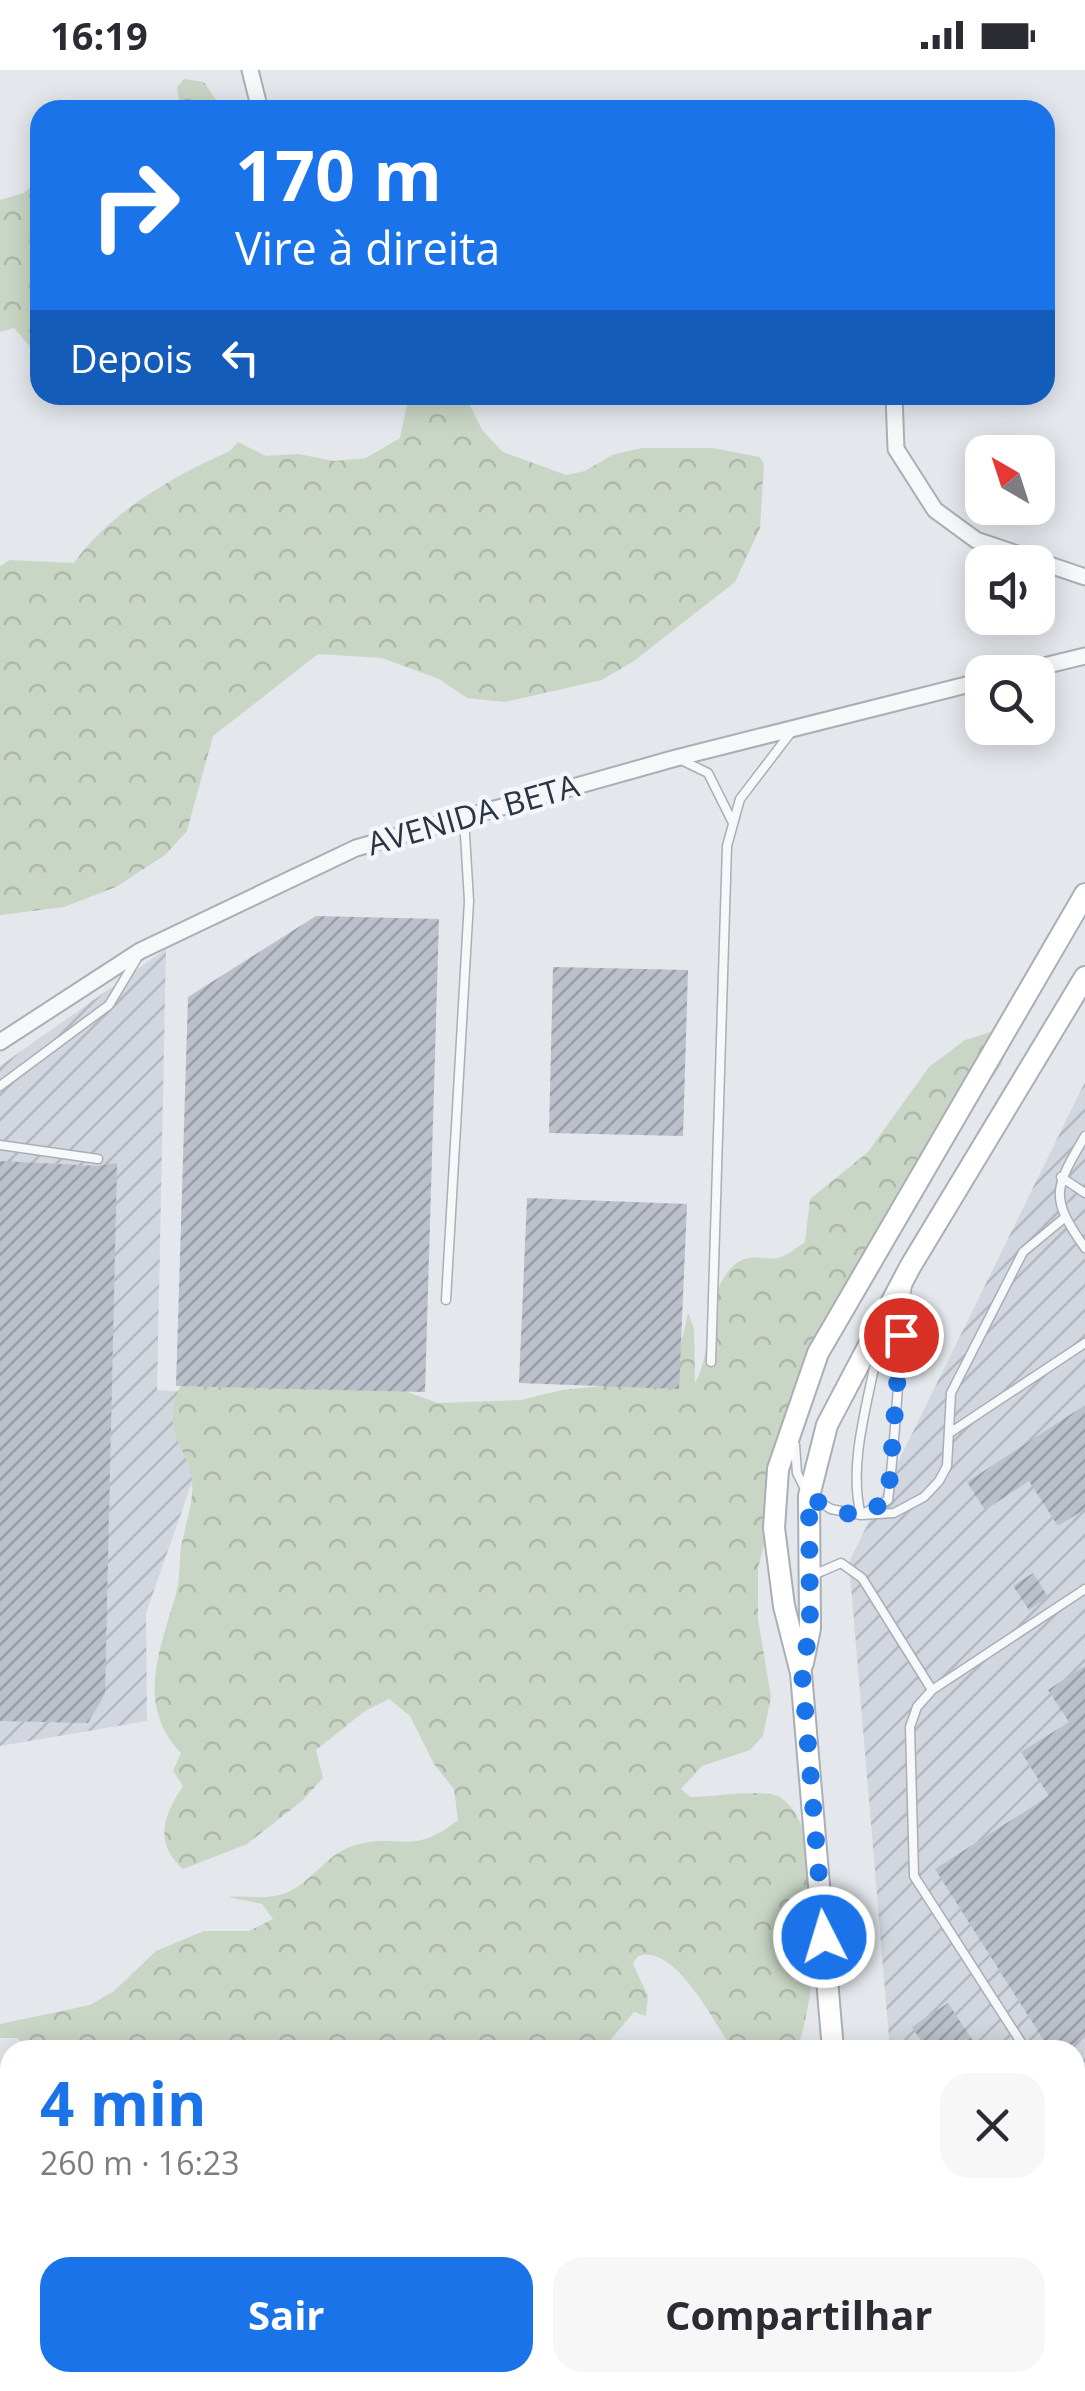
<!DOCTYPE html>
<html lang="pt">
<head>
<meta charset="utf-8">
<style>
	:root { --surface:#fff; --page:#f7f7f7; --text:#2b2b33; --muted:#7c7c81; --accent:#1a73e8 }
	body { margin:0; font-family:"Open Sans",sans-serif; background:var(--page); color:var(--text); height:100vh; display:flex; flex-direction:column; font-size:38px; white-space:nowrap }
	* { box-sizing:border-box; margin:0 }
	p { font-size:32px; color:var(--muted) }
	.icon { flex:none; width:55px; height:55px; fill:none; stroke:currentColor; stroke-width:2; stroke-linecap:round; stroke-linejoin:round }
	.map { position:relative; flex:1; overflow:hidden }
	.sheet { position:absolute; left:0px; top:1970px; width:1085px; height:352px; display:flex; flex-direction:column; background:var(--surface); border-radius:30px 30px 0 0; box-shadow:0 5px 25px #0003 }
	.sheet>* { flex:none }
	.top-card { position:absolute; left:30px; top:30px; width:1025px; height:305px; border-radius:30px; box-shadow:0 5px 25px #0003; background:#1a73e8; color:#fff; overflow:hidden }
	.needle { width:65px; rotate:321deg }
	.buttons { position:absolute; left:965px; top:365px; display:grid; gap:20px }
	.buttons a { display:grid; place-items:center; width:90px; height:90px; border-radius:20px; background:var(--surface); box-shadow:0 5px 25px #0003; font-size:50px }
	.pin { position:absolute; display:grid; place-items:center; width:85px; height:85px; color:#fff; margin:-42px; border:5px solid #fff; border-radius:50%; box-shadow:0 2px 10px #0007 }
	.me { position:absolute; width:110px; margin:-55px; rotate:355deg; stroke-linejoin:round; filter:drop-shadow(0 0 8px #0008) }
	.turn { display:flex; align-items:center; gap:35px; height:210px; padding:0 40px; font-size:45px }
	.turn .icon { width:130px; height:130px; stroke-width:2.5 }
	.turn b { display:block; font-size:70px; line-height:85px }
	.then { display:flex; align-items:center; height:95px; padding:0 40px; background:#0003; gap:20px; font-size:38px }
	.round { display:grid; place-items:center; flex:none; width:105px; height:105px; border-radius:30px; background:var(--page) }
	.overview { display:flex; align-items:center; justify-content:space-between; height:170px; padding:0 40px }
	h1 { font-size:60px; font-weight:700; line-height:75px; color:var(--accent) }
	.button { display:flex; gap:20px; margin-top:auto; padding:20px 40px }
	.button a { flex:1; height:115px; border-radius:30px; background:var(--accent); color:#fff; font-size:40px; font-weight:700; line-height:115px; text-align:center }
	.button a+a { background:var(--page); color:var(--text) }
	.status { display:flex; justify-content:space-between; align-items:center; height:70px; padding:0 50px; background:var(--surface); direction:ltr }
	.status svg { height:28px; fill:currentColor }
	.map>svg:first-child { display:block }
	.industrial { fill:url(#industrial-furrows) }
	.forest { fill:url(#forest-crowns) }
	.building { fill:url(#building-hatch) }
	.lines { fill:none; stroke-linecap:round; stroke-linejoin:round }
	.service-casing { stroke:#a9aeb7; stroke-width:11 }
	.minor-casing { stroke:#a9aeb7; stroke-width:19 }
	.secondary-casing { stroke:#a9aeb7; stroke-width:24 }
	.service { stroke:#f7f8fa; stroke-width:8 }
	.minor { stroke:#f7f8fa; stroke-width:15 }
	.secondary { stroke:#fff; stroke-width:20 }
	.route { stroke:#1a73e8; stroke-width:18; stroke-dasharray:0 32.4 }
	.labels { text-anchor:middle; stroke-width:9; stroke-linejoin:round; paint-order:stroke }
	.street-label { font-size:32px; fill:#2b3445; stroke:#f4f6f9 }
</style>
</head>
<body>
<div class="status"><b>16:19</b><svg viewBox="0 0 49 12"><path d="M0 12V9h3v3zM5 12V6h3v6zM10 12V3h3v9zM15 12V0h3v12zM26 1h20v11H26zM47 4h2v5h-2z"/></svg></div>
<div class="map">
<svg width="1085" height="2321" viewBox="0 0 1085 2321">
	<defs>
		<pattern id="industrial-furrows" width="10" height="10" patternUnits="userSpaceOnUse" patternTransform="scale(2.5)"><rect width="10" height="10" fill="#d2d6de"/><path d="M-1 1l2-2M0 10L10 0M9 11l2-2" fill="none" stroke="#b4b8c0"/></pattern>
		<pattern id="forest-crowns" width="20" height="18" patternUnits="userSpaceOnUse" patternTransform="scale(2.5)"><rect width="20" height="18" fill="#c9d6c5"/><path d="M2 6a3 3 0 1 1 6 0M12 15a3 3 0 1 1 6 0" fill="none" stroke="#adb8ab"/></pattern>
		<pattern id="building-hatch" width="6" height="6" patternUnits="userSpaceOnUse" patternTransform="scale(2.5)"><rect width="6" height="6" fill="#bbc0ca"/><path d="M-1 1l2-2M0 6l6-6M5 7l2-2" fill="none" stroke="#989da6"/></pattern>
	</defs>
	<rect width="100%" height="100%" fill="#e4e7ec"/>
	<path class="industrial" d="M166,879l-9,441 66,4 -77,219 1,108 -147,25v-680z
		M1085,1012v1300l-10,-2v-330h-185l-41,-488z"/>
	<path class="forest" d="M184,9l20,3 19,28h-43l-3,-23z
		M40,108v180l-26,-30 -14,4v-132l24,-7z
		M409,325h56l17,35 21,22 63,23 19,-4 27,-16 30,-7h70l48,9 4,7 -4,64 -25,54 -101,79 -32,19 -97,22 -38,-4 -28,-19 -57,-21 -64,-4 -105,82 -26,95 -22,24 -49,32 -52,20 -64,8v-349l10,-6 64,3c36,-51 99,-87 156,-112l8,-9 28,14 32,-2 36,7 32,-3 34,-20z
		M1017,954l-16,41 -40,57 -151,247 -52,199v51l13,78 -8,39 -13,14 -48,16 -21,23 9,8c21,1 75,-10 91,1 51,34 36,200 16,251l-64,1c-18,-26 -58,-107 -95,-94l-5,8 15,32 -2,20 -12,-4 -32,38h-565l-21,-12h-16v-14l90,-19 24,-14 42,-40 48,-20h45l24,-12 -11,-15 -34,-7c21,-2 39,4 60,-5 23,-10 39,-37 62,-45 48,-17 59,12 108,-27l-4,-31 -20,-25 -24,-48 -21,-17 -24,12 -49,39 7,28 -21,23 -55,43 -64,25c-30,-27 -19,-54 0,-83l-10,-15 8,-18c-46,-48 -21,-103 -5,-159 4,-14 3,-31 5,-46 3,-17 9,-35 11,-53 5,-48 -44,-63 -3,-123l185,8 64,23 83,-3 41,-10 82,-8 32,-19 12,-49 6,14 1,55c20,-33 8,-100 45,-122 13,-7 24,-1 38,-3 9,-2 19,-11 27,-16l5,-43 58,-47 61,-85 36,-27z"/>
	<path class="building" d="M316,846l123,3 -14,473 -249,-6 12,-389z
		M553,897l135,3 -5,166 -134,-3z
		M0,1091l97,5 20,-3 -12,531 -17,29 -88,-2z
		M527,1128l160,6 -8,185 -160,-6z
		M1085,1335v104l-27,17 -29,-45 -44,29 -18,-28z
		M1033,1503l15,24 -19,13 -16,-24z
		M1085,1596v371l-21,13h-14l-115,-181 114,-73 -28,-44 48,-30 -21,-32z
		M948,1933l31,47h-52l-15,-23z"/>
	<g class="lines">
		<g class="service-casing">
			<path id="service" d="M681,690l27,13 25,50
				M0,1016l109,-81 27,-45
				M1085,1066c-31,53 -36,61 0,112
				M0,1075l98,14
				M1061,1107l24,16
				M446,1230l23,-399 -5,-83
				M879,1273c-9,53 -32,120 -18,172l33,-2 30,-16 15,-16 8,-15 4,-73 72,-141 40,-33
				M711,1292l16,-516 13,-47 52,-68
				M951,1362l134,-89
				M795,1375l2,28 8,16
				M814,1429l17,10 30,6 27,-15c9,-72 10,-142 19,-214
				M811,1506l30,-13 21,15 70,112
				M1026,1980l-112,-174 -4,-149 7,-20 15,-17 153,-101
				M1075,2011l10,-6
				M1075,2058l8,13 2,26
				M1075,2125l10,-23
				M1075,2292l10,-2"/>
		</g>
		<g class="minor-casing">
			<path id="minor" d="M250,0l10,40
				M894,325l2,54 39,61 41,30 109,37
				M1019,602l66,-16
				M0,972l140,-91 216,-103 320,-90 306,-77"/>
		</g>
		<g class="secondary-casing">
			<path id="secondary" d="M803,1593l7,-35 -1,-132 18,-71 83,-158 175,-290
				M833,1980l-32,-377 -17,-67 -10,-78 4,-59 40,-116 267,-459
				M865,2312l11,9"/>
		</g>
		<use href="#service" class="service"/>
		<use href="#minor" class="minor"/>
		<use href="#secondary" class="secondary"/>
	</g>
	<g class="lines">
		<path class="route" d="M824,1867l-22,-264 8,-45 -1,-132 22,14 30,6 27,-16 13,-165"/>
	</g>
	<g class="labels">
		<g class="street-label">
			<text transform="translate(473 745) rotate(-16)" y="11">AVENIDA BETA</text>
		</g>
	</g>
</svg>
<div class="buttons">
<a><svg class="needle" viewBox="-14 -14 28 28"><path d="M0-13l5 13h-10z" fill="#e53935"/><path d="M0 13l5-13h-10z" fill="#7c7c81"/></svg></a>
<a><svg class="icon" aria-label="sound" viewBox="0 0 24 24"><path d="M4 9h4l5-4v14l-5-4H4zM17 9q2 3 0 6"/></svg></a>
<a><svg class="icon" aria-label="search" viewBox="0 0 24 24"><circle cx="10" cy="10" r="6"/><path d="M15 15l6 6"/></svg></a>
</div>
<div class="pin" style="left:901px;top:1265px;background:#d93025"><svg class="icon" aria-label="arrive" viewBox="0 0 24 24"><path d="M6 21V4h12l-3 4 3 4H6"/></svg></div>
<svg class="me" style="left:824px;top:1867px" viewBox="-20 -20 40 40"><circle r="17" fill="#1a73e8" stroke="#fff" stroke-width="3"/><path d="M0-11L8 9 0 5-8 9z" fill="#fff"/></svg>
<div class="top-card">
<div class="turn"><svg class="icon" aria-label="right" viewBox="0 0 24 24"><path d="M7 20v-9h11M14 6l5 5-5 5"/></svg><div><b>170 m</b>Vire à direita</div></div>
<div class="then">Depois<svg class="icon" aria-label="left" viewBox="0 0 24 24"><path d="M17 20v-9H6M10 6l-5 5 5 5"/></svg></div>
</div>
<section class="sheet">
<div class="overview"><div><h1>4 min</h1><p>260 m · 16:23</p></div><a class="round"><svg class="icon" aria-label="close" viewBox="0 0 24 24"><path d="M6 6l12 12M18 6L6 18"/></svg></a></div>
<div class="button"><a>Sair</a><a>Compartilhar</a></div>
</section>
</div>
</body>
</html>
